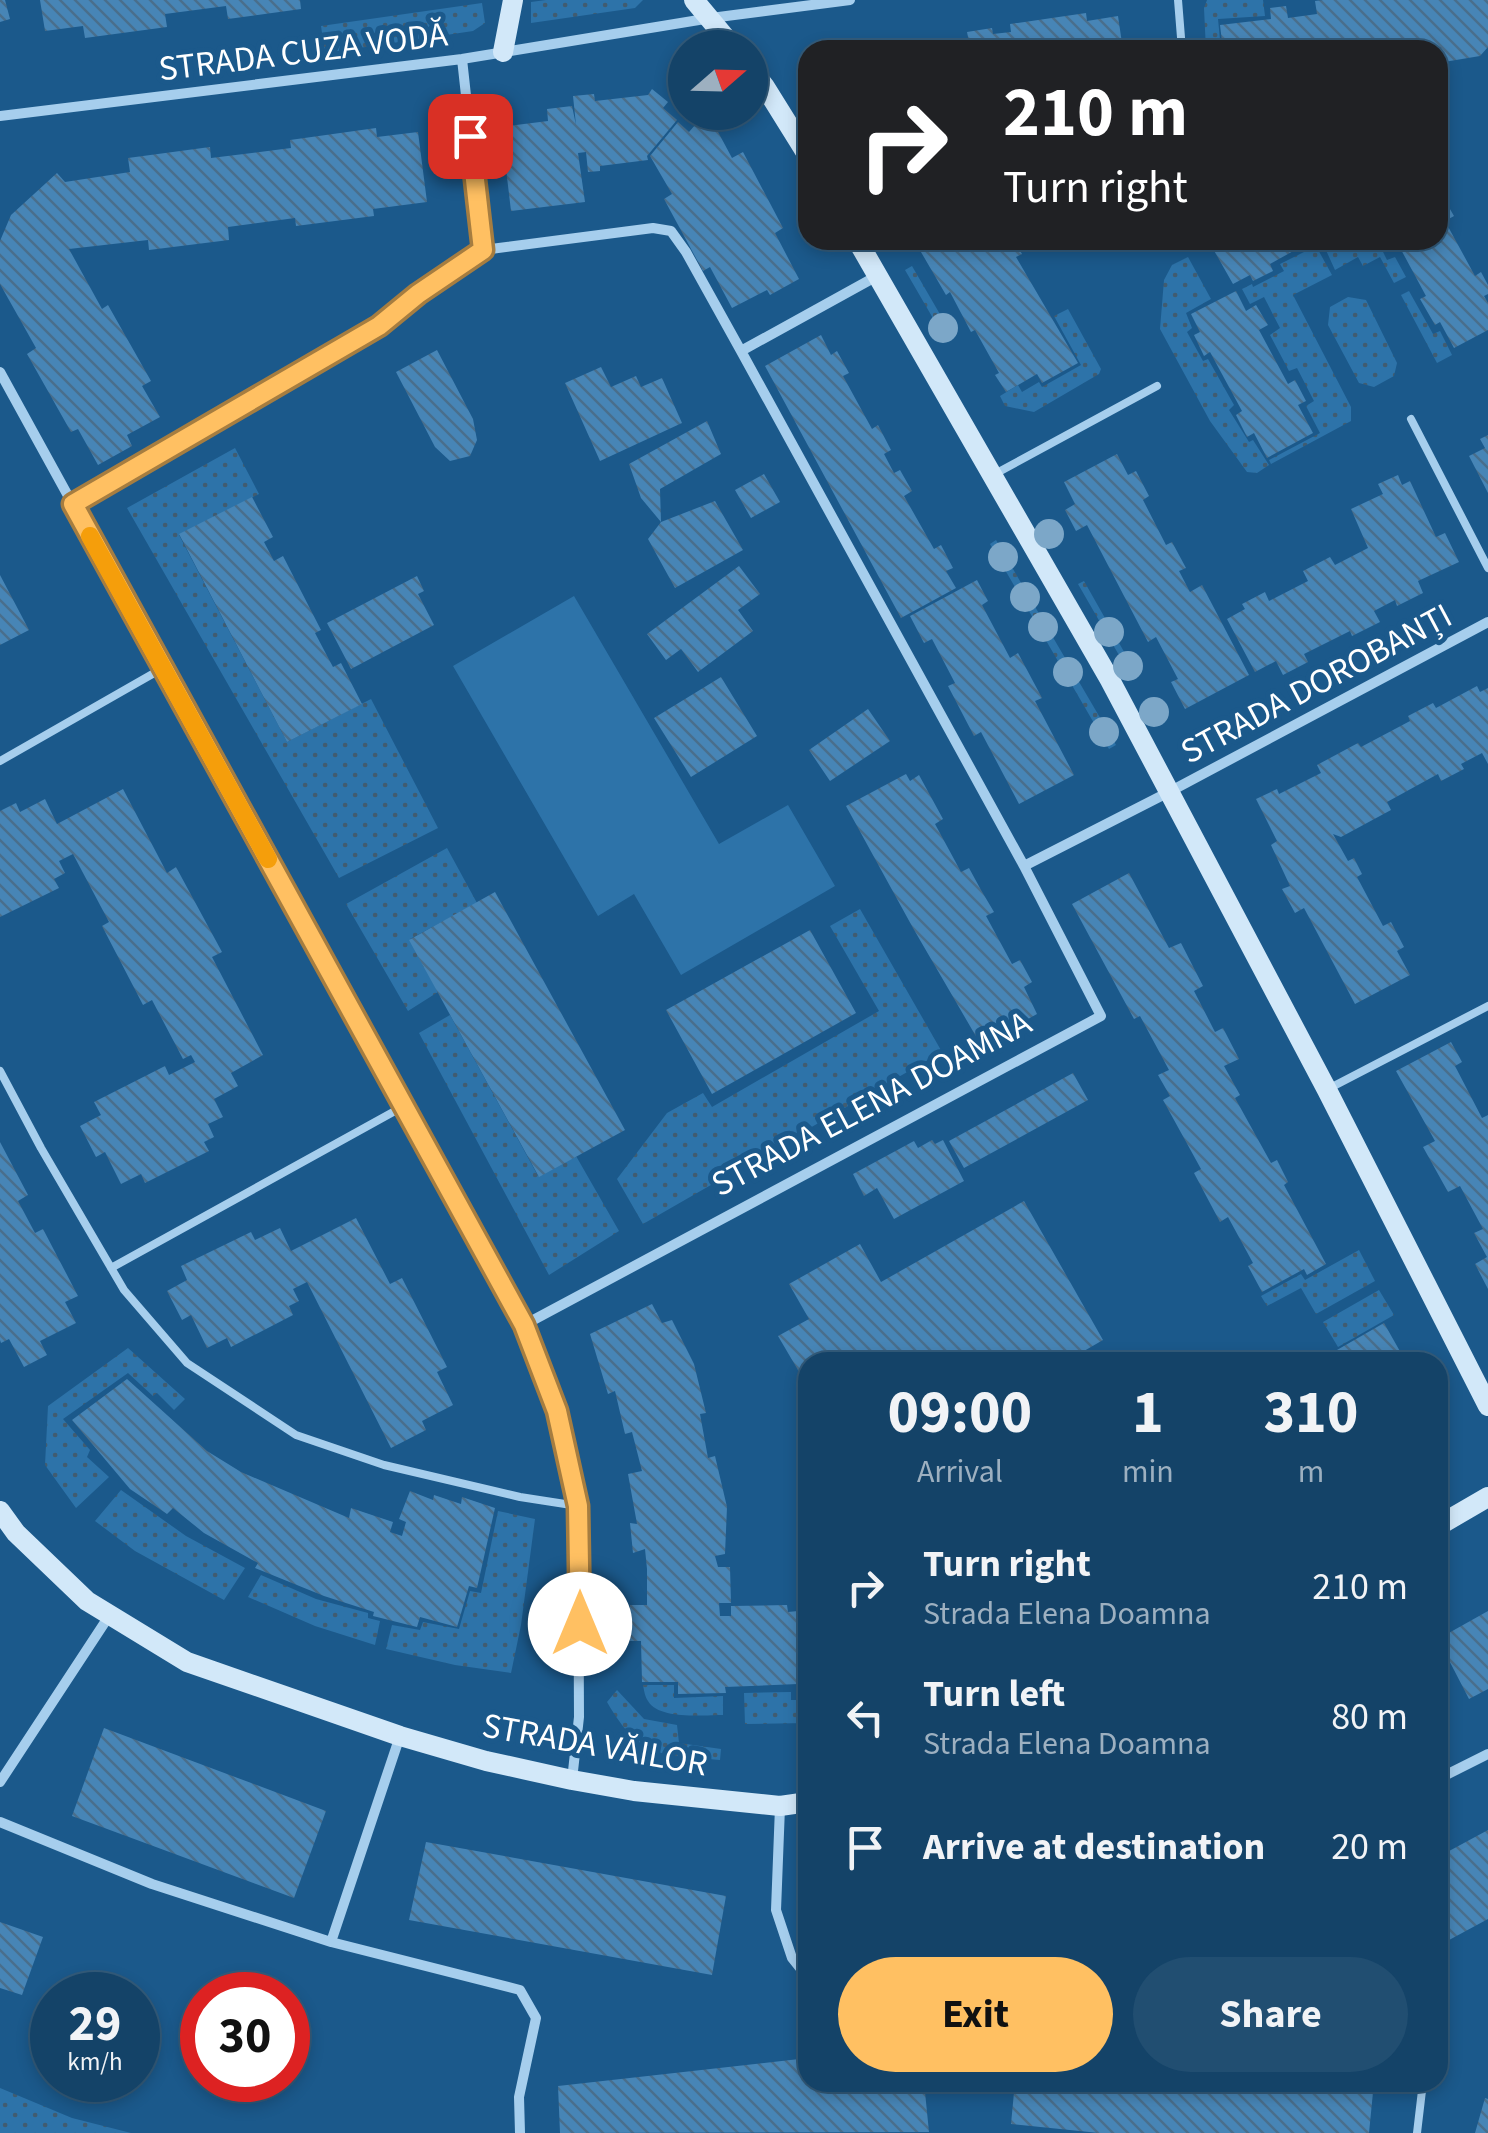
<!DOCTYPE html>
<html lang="en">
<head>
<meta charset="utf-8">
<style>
	:root { --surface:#144368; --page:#214e71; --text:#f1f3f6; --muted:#9db0c0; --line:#335c7c; --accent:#ffc062 }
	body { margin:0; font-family:"Source Sans 3",sans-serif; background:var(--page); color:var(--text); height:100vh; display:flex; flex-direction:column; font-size:38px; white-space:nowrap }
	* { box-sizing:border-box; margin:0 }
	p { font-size:32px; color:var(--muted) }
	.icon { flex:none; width:55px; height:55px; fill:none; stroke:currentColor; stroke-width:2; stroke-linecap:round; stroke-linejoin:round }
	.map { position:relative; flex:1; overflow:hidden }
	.details { position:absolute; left:798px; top:1352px; width:650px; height:740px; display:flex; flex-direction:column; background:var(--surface); border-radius:30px; box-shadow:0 5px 15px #0003,0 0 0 2px var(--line) }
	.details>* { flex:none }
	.guide { position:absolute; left:798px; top:40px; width:650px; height:210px; border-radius:30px; box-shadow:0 5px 15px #0003,0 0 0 2px var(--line); background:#202124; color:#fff; overflow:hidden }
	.needle { width:65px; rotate:70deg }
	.buttons { position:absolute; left:668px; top:30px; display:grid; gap:20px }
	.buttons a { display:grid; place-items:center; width:100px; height:100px; border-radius:50%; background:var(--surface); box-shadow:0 5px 15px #0003,0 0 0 2px var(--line); font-size:50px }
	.speed { position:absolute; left:30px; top:1972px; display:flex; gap:20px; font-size:50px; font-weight:700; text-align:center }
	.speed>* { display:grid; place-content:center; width:130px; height:130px; border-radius:50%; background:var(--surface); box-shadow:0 5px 15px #0003,0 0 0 2px var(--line); line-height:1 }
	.speed small { font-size:25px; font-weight:400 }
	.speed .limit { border:15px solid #d22; background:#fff; color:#111 }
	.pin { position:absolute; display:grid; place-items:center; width:85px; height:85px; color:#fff; margin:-42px; border-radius:20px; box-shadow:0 5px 15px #0006 }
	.me { position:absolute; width:110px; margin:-55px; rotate:0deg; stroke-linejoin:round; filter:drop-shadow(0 0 8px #0008) }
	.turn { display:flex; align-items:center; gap:35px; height:210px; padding:0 40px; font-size:45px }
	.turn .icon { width:130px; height:130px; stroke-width:2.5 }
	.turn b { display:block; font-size:70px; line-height:85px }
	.eta { display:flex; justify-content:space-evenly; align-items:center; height:170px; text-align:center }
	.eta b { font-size:60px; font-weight:700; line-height:70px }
	.action { display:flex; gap:20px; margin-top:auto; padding:20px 40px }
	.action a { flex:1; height:115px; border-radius:60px; background:var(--accent); color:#111; font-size:40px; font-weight:700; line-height:115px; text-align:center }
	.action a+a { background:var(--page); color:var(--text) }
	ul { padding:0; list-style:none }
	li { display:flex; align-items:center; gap:30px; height:130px; padding:0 40px }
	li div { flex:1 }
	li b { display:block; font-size:38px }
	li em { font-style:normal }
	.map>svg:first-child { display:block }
	.grass { fill:url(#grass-dots) }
	.pitch { fill:#2d73a9 }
	.building { fill:url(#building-back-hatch) }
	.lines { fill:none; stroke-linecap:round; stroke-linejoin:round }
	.lane { stroke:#a6ceed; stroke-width:8 }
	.street { stroke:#a6ceed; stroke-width:10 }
	.secondary { stroke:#d2e8f9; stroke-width:20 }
	.tree { fill:#7ca7c8 }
	.route-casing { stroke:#a67d40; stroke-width:25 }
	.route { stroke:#ffc062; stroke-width:18 }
	.slow { stroke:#f59e0b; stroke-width:18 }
	.labels { text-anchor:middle; stroke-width:10; stroke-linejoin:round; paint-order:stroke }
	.street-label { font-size:35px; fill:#fff; stroke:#1b598b }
</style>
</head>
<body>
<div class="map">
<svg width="1488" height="2133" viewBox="0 0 1488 2133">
	<defs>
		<pattern id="grass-dots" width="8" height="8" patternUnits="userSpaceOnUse" patternTransform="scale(2.5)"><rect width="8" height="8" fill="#2d73a9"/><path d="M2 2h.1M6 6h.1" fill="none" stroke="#405c71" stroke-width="1.8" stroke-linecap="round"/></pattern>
		<pattern id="building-back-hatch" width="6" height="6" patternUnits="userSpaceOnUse" patternTransform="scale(2.5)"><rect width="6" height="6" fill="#4785b6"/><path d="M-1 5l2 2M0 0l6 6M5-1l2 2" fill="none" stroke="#496e8c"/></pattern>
	</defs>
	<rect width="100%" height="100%" fill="#1b598b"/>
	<path class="grass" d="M546,0h97l-8,8 -104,15v-21z
		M1207,0h56l2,16 -47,3 3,31h-15l-2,-42z
		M482,3l3,20 -12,8 -148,22 -4,-27z
		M1341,240h36l10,20 8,-3 11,20 -12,6 -14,-26 -17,9 -5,-9 -23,13 -10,-22z
		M1316,246l16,29 -39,20 58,112v14l-80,43 -2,-4 51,-27 -14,-27 8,-5 -17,-33 -8,3 -19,-36 10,-7 -16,-31 -14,7 -8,-15 10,-5 1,3 31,-16 -4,-7z
		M1188,257l23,42 -25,14 6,15 -5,4 16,29 5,-2 26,46 -5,5 20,32 4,-2 16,25 -12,8 -10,-1 -37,-51 -50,-92 4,-49 8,-15z
		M912,266l40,69 -7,4 -40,-69z
		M1409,291l24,43 7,-3 12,24 -15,8 -36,-68z
		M1348,297l18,3 31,63 -3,13 -20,11 -15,-4 -31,-58 2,-18z
		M1068,309l33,60 -2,5 -65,38 -29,-6 -5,-10 18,-11 4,7 17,-10 3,5 39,-22 -27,-49z
		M235,448l24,46 -80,41 108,207 84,-43 67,129 -99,50 -212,-370z
		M996,540l120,205 -7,4 -119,-205z
		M1084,581l52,92 -5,3 -53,-92z
		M447,848l30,55 -67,36 28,53 -30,19 -62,-107z
		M860,909l82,143 -299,172 -26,-45 50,-66 36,-20 9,14 167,-96 -49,-85z
		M450,1015l88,161 38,-20 43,75 -70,44 -130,-242z
		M1359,1250l16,31 -59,33 -15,-26 -34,18 -6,-10 40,-22 4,6z
		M1379,1290l15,25 -56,32 -15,-25z
		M128,1348l57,51 -11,11 -17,-17 -4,3 -25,-23 -65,46 27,31 -3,7 22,20 -33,31 -31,-43 3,-59z
		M121,1490l65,46 59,32 -21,32 -89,-49 -40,-30z
		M498,1511l37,8 -14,106 -10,48 -56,-8 -69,-16 6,-24 28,5 3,-8 36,7 11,-38 11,2z
		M261,1575l55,24 52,14v5l12,3 -5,24 -60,-19 -67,-29z
		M643,1685h31v13l49,-2v19c-19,0 -64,5 -75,-14 -3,-4 -4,-11 -5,-16z
		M617,1690l27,29 33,6 2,18 42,6 -1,11c-61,-6 -80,-1 -113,-58z
		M791,1692v8h16v23l-62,1 -1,-31z
		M0,2088l72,30 59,15h-131z"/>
	<path class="pitch" d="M574,596l145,248 69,-39 47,81 -154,89 -47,-81 -36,22 -145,-250z"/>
	<path class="building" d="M0,0h5l5,19 -10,3z
		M40,0h260l1,9 -73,10 -2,-13 -61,8 2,13 -82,11 -2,-12 -38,5z
		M1323,0h165v47l-8,9 -42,7v-13h-215l-3,-25 51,-6 -1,-11 16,-2 2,12 29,-4 -2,-13z
		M1086,13l1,8 31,-5 5,34h-190l6,-4 30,-4 -2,-10 25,-4 1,6 18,-2 -1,-8z
		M652,89l16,13 -5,6 14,12 -30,36 1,4 -48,6v5l-12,1 -2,-20 -8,1 7,49 -74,9 -10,-84 47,-6 -1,-12 25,-3 4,19 -3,-29 21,-2 1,7 53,-6z
		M702,117l15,13 15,28 11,-6 40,76 -8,5 24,46 -29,16 -3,-5 -35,18 -22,-41 -7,4 -39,-72 8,-5 -22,-38 28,-34 11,10z
		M376,128l1,9 41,-5 9,70 -54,7 1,7 -78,10 -1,-8 -67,9 1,13 -80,10 -1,-10 -79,9 33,60 6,-4 43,76 -9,5 18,31 -33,18 5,11 -34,19 -20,-36 -7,3 -44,-78 9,-6 -36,-64v-43l11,-26 46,-42 8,9 65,-10 -2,-14 82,-11 1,11 80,-10 -1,-8z
		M1443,197l11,19 -9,5 30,55 6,-4 7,13v9l-4,2 4,7v27l-34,18 -14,-26 -5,3 -15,-26 6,-3 -28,-52 -4,3 -4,-7h48v-40z
		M914,240h100l8,14 -6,3 62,106 -36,20 -5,-9 -31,18 -11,-17 4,-2 -24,-43 -4,2 -21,-40 -4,3z
		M1208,240h105l-43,24 3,7 -20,10 -3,-6 -17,9z
		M1236,291l10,20 10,-6 12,20 -9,5 29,54 7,-4 11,21 -8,4 15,28 -46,25 -13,-25 -7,4 -11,-22 6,-4 -32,-59 -6,4 -10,-21 6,-3 -9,-18z
		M821,335l10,20 6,-4 12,22 -6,3 29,53 6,-4 13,25 -7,4 10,19 6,-3 12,21 -8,5 30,53 7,-4 12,23 -7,3 10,17 -55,30 -136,-252z
		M437,350l36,69 4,21 -7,16 -20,5 -15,-14 -39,-75z
		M601,367l10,20 25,-11 5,11 21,-9 20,45 -82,38 -35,-78z
		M707,421l14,33 -61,35 1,33 -20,-24 -12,-34z
		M1488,435v58l-19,-37 16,-8 -5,-9z
		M1117,454l11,21 8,-4 13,25 -6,4 23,45 6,-3 14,26 -7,3 11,21 12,-7 47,90 -64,34 -14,-27 7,-3 -22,-42 -8,5 -61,-117 -11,6 -11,-21 10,-6 -11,-22z
		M764,474l16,28 -29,16 -16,-28z
		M1398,475l4,10 8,-4 26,56 9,-4 14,29 -41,19 5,12 -26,13 -2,-6 -21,11 6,11 -28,14 -2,-5 -46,23 4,8 -25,13 -7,-14 -21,11 -28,-53 18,-10 -3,-5 23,-12 4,9 39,-20 -5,-10 27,-14 5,8 33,-17 -17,-39 32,-15 -5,-10z
		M252,497l21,40 -9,5 10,19 9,-5 38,74 -6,3 18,34 8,-4 21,41 -75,38 -108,-208z
		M715,501l28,49 -68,38 -27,-49 13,-17z
		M739,566l21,28 -22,16 15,21 -55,41 -17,-23 -15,11 -19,-26z
		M0,575l29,55 -29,15z
		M417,576l7,15 -6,3 16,31 -83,44 -24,-46z
		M977,580l11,21 -6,4 28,53 8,-5 24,45 -7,3 39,74 -55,29 -38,-72 -7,4 -26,-50 7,-3 -23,-44 -8,4 -14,-27z
		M721,677l36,59 -66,41 -37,-59z
		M1477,686l3,6 8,-4v76l-6,-11 -21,11 3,5 -23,12 -3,-7 -51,28 4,8 -50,27 -8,-3 15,27 6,-3 8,16 -5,3 26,49 8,-4 13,25 -7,4 13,24 -55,29 -51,-96 -9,5 -13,-24 8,-3 -19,-41 6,-4 -21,-42 21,-10 2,5 42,-21 -4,-8 41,-22 3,4 49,-26 -2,-5 25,-13 3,5z
		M868,709l22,32 -60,40 -21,-31z
		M906,774l4,7 9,-6 24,44 -8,5 26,48 8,-4 12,22 13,22 -8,4 26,48 8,-4 12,22 -8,5 13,27 -56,31 -68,-117 -67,-122z
		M123,789l44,84 9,-6 46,85 -10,5 51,98 -32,18 7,13 -24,13 9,18 -15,7 6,13 -10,5 5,9 -64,32 -4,-9 -20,10 -16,-32 -9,5 -16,-31 21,-11 -7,-13 71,-36 4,9 26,-13 -4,-7 -8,4 -31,-59 -9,5 -41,-79 7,-4 -36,-68 -14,7 6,12 -11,6 5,9 -59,29v-106l16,-8 4,9 25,-13 12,25z
		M1129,873l40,75 12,-5 22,43 -9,5 21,41 8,-4 16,31 -15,7 16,29 -5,3 36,65 6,-3 11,22 -4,3 42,79 -19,11 -3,-6 -42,23 -14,-26 5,-3 -25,-46 -8,5 -26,-49 7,-4 -38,-69 7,-4 -12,-21 11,-5 -29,-54 -6,3 -62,-115z
		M495,892l130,238 -86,47 -130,-237z
		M810,930l46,83 -144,81 -46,-84z
		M1451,1042l11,20 -7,4 27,52 6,-3v174l-13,-25 12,-7 -13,-24 9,-4 -23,-43 -12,6 -25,-45 12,-6 -39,-70z
		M1073,1073l15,27 -124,68 -15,-27z
		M932,1140l3,4 8,-4 21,41 -70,38 -17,-31 -13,8 -11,-22 61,-33 4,7z
		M0,1142l28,53 -10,6 17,32 8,-4 35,67 -13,6 11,21 -36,18 7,14 -23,12 -15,-28 -8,4 -1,-3z
		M1024,1201l79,139 -38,22h-257v25l-30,-51 31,-17 -20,-35 71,-40 21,38z
		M356,1218l34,66 12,-6 45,89 -10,5 16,33 -31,16 4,9 -35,18 -84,-166 -14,7 6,12 -10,5 4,9 -62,32 -4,-9 -20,10 -16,-33 -9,5 -15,-29 20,-11 -6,-14 70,-34 4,8 25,-12 11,23z
		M652,1304l10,19 10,-3 22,44 12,49 -6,1 8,44 7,-2 12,51 -2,47 -10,2 3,11h12l1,36h-12l1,13h11v-10l56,-1 1,7 20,-2v81h-10v-7l-73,3 1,6 -48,1v-12h-36l-1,-41h-11v-36h17v-36l-2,-20 -12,4 -3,-30 7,1 -9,-50 14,-3 -10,-39 -7,2 -10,-43 -7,3 -18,-60z
		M1384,1323l22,39h-71l-5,-8z
		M127,1379l80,72 34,21 108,46 2,-10 42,14 -3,10 12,4 4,-14 -7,-3 11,-28 23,9 1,-5 27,9 1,-7 33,11 -18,80 -8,-2 -12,41 -37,-10 -3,10 -44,-11 1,-4 -50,-16 -69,-28 3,-5 -54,-30 -31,-25 -6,6 -37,-25 -58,-69z
		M1488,1611v78l-19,10 -31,-60z
		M104,1728l222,83 -32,87 -222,-82z
		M1488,1830v89l-50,27v-89z
		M426,1842l300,54 -14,79 -303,-55z
		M0,1922l43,15 -21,58 -22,-7z
		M808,2058v24h116l5,50 -369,1 -2,-47z
		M1015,2082h359l-5,51h-270l-88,-9z
		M1485,2098l3,1v34h-13z"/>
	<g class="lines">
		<path class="lane" d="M1178,0l4,50
			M1411,419l77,149
			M993,475l164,-89
			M0,761l163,-93
			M0,1071l41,77 83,142 63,73 109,72 88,30 136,32 58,9
			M1328,1089l160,-83
			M111,1268l293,-162
			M1417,2133l6,-51"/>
		<path class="street" d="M462,59l21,191
			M0,116l462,-57 249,-41 139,-18
			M741,351l136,-75
			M0,372l524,953 33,86 21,95 1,211 -7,63
			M73,504l306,-178 39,-33 65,-43 170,-22 18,3 15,21 55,99 283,515 77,150 -577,309
			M1024,866l145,-74 319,-170
			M1438,1779l50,-25
			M0,1782l109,-166
			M780,1807l-4,103 16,48 16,20
			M0,1822l152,62 179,58 189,48 16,28 -17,79 1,36
			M331,1942l69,-206"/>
		<path class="secondary" d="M694,0l40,48
			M503,52l10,-52
			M750,68l15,19 43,69
			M857,240l253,440 217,410 161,316
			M0,1511l16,22 71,68 100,61 213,74 86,25 86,19 62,11 146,15 28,-4
			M1438,1526l50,-29"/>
	</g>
	<g class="tree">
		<circle cx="943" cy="328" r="15"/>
		<circle cx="1049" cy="534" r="15"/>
		<circle cx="1003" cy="557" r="15"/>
		<circle cx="1025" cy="597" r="15"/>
		<circle cx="1043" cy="627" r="15"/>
		<circle cx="1109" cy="632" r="15"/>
		<circle cx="1128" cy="666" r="15"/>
		<circle cx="1068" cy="672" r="15"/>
		<circle cx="1154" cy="712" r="15"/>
		<circle cx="1104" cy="732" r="15"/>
	</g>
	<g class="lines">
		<g class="route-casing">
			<path id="route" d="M470,136l13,114 -65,44 -39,32 -306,178 451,821 33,86 21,95 2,118"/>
		</g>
		<use href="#route" class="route"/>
		<path class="slow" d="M90,536l178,323"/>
	</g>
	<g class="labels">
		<g class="street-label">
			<text transform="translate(303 51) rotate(-7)" y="12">STRADA CUZA VODĂ</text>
			<text transform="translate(1316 683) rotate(-28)" y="12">STRADA DOROBANȚI</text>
			<text transform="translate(871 1103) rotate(-28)" y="12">STRADA ELENA DOAMNA</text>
			<text transform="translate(595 1744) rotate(10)" y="12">STRADA VĂILOR</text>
		</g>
	</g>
</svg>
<div class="buttons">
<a><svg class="needle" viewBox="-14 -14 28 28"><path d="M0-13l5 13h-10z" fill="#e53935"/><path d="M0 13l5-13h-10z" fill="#9db0c0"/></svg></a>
</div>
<div class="speed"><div>29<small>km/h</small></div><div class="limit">30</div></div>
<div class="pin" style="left:470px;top:136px;background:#d93025"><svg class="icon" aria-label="arrive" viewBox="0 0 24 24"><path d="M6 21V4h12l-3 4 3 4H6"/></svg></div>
<svg class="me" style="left:580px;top:1624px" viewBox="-20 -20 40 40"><circle r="19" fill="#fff"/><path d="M0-13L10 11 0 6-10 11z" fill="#ffc062"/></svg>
<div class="guide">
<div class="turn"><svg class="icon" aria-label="right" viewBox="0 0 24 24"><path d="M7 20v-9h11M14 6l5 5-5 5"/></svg><div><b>210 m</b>Turn right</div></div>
</div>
<section class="details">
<div class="eta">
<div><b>09:00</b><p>Arrival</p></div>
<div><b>1</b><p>min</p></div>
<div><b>310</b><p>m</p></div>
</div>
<ul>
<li><svg class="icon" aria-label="right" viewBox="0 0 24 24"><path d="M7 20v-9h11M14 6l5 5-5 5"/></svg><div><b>Turn right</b><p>Strada Elena Doamna</p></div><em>210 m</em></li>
<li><svg class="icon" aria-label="left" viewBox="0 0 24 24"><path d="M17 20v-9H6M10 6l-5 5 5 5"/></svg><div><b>Turn left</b><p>Strada Elena Doamna</p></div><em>80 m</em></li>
<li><svg class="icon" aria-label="arrive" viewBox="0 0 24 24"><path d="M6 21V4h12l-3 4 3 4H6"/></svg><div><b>Arrive at destination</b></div><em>20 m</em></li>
</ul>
<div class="action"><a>Exit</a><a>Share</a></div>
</section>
</div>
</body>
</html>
